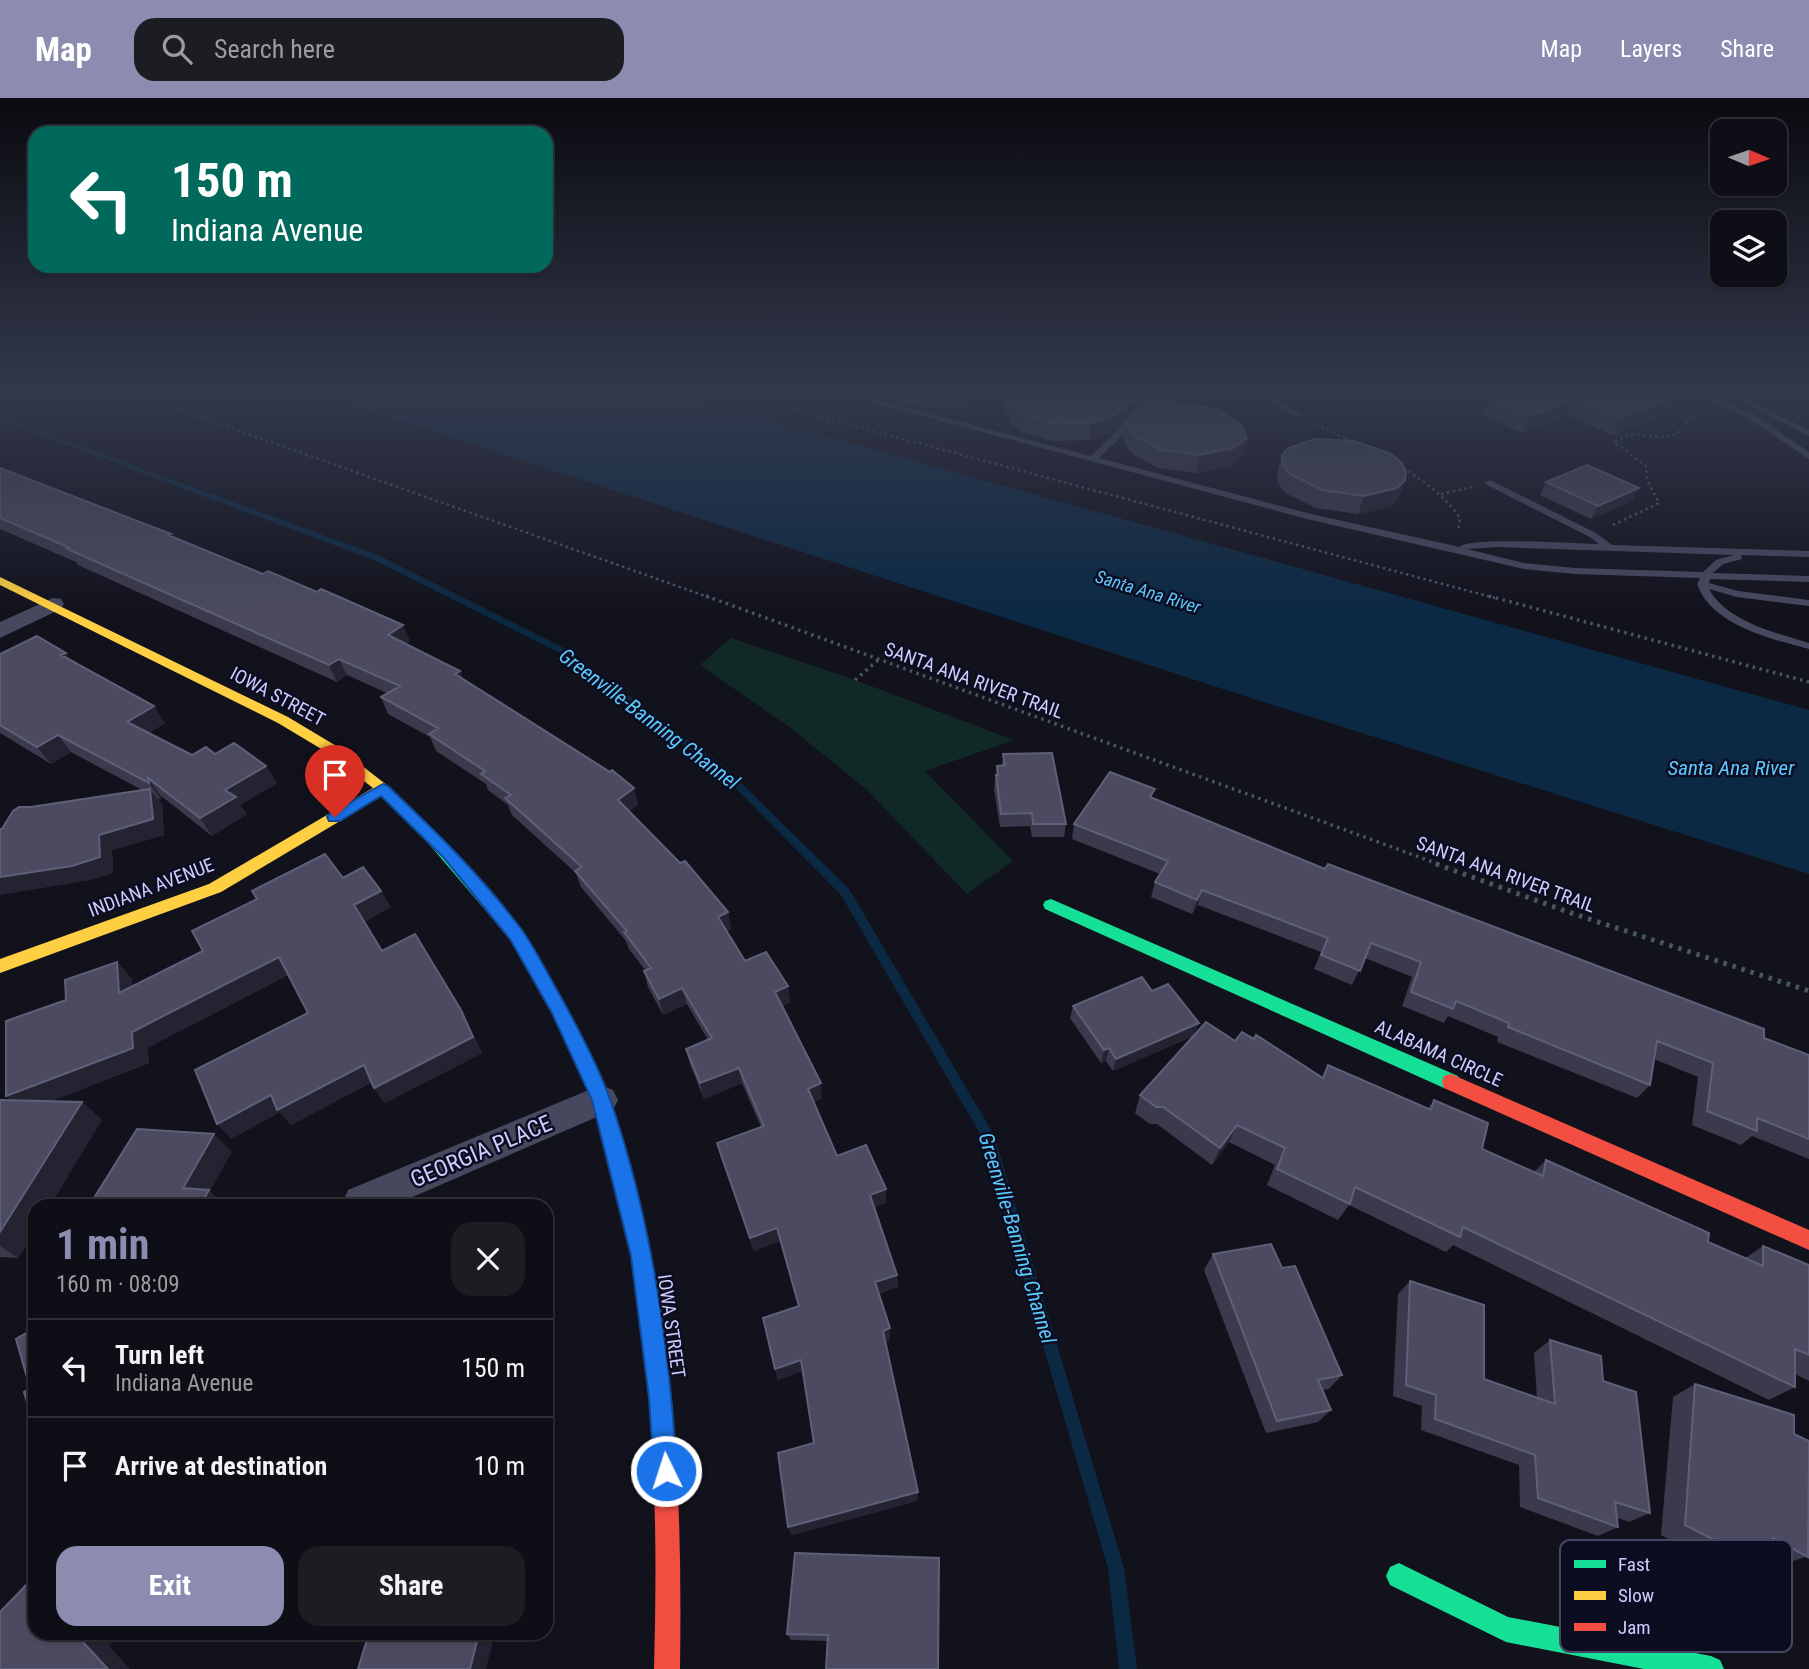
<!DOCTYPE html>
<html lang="en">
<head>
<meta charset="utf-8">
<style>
	:root { --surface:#0e0e16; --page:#1c1c23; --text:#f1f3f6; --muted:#9b9ca1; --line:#2e2e35; --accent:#8c8cb0 }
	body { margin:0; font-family:"Roboto Condensed",sans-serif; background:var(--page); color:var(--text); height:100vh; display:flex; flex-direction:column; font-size:26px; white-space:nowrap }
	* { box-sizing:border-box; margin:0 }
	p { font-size:23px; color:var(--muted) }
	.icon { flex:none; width:38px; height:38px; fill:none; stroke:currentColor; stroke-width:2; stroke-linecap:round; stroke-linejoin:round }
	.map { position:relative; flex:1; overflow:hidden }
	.drawer { position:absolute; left:28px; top:1101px; width:525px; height:441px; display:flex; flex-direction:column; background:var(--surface); border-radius:21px; box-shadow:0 2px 5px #0004,0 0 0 2px var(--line) }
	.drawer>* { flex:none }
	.banner { position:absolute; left:28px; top:28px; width:525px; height:147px; border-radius:21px; box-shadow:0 2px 5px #0004,0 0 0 2px var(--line); background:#00695c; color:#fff; overflow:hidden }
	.needle { width:46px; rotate:92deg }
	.controls { position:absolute; left:1710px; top:21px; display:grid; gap:14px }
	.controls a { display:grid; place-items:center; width:77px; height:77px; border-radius:14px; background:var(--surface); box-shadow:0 2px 5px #0004,0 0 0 2px var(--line); font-size:35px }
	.pin { position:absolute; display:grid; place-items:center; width:60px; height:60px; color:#fff; margin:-72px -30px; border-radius:50% 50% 50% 0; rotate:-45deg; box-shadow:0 0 7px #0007 }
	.pin .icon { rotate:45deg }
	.me { position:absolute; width:77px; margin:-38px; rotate:356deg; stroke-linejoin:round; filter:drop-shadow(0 0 5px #0008) }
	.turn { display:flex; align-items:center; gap:24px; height:147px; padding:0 28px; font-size:32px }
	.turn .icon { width:91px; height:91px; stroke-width:2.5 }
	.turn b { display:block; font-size:49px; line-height:60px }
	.round { display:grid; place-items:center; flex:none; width:74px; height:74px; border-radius:21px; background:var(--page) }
	.overview { display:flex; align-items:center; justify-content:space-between; height:119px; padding:0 28px }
	h1 { font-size:42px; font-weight:700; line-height:52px; color:var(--accent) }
	.button { display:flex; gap:14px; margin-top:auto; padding:14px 28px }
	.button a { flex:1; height:80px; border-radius:21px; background:var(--accent); color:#fff; font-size:28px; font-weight:700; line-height:80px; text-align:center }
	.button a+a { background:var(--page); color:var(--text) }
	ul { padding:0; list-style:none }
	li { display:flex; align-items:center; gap:21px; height:98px; padding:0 28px; border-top:2px solid var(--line) }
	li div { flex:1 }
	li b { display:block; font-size:26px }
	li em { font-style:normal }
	header { display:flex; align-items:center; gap:42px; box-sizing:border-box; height:98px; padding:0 35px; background:var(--accent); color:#fff }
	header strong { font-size:33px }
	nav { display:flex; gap:38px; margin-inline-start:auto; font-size:24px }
	.search { width:490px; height:63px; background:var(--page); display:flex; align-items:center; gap:18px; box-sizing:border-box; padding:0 24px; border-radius:21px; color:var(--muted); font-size:26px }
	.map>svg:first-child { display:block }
	.green { fill:#102826 }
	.water { fill:#0c2943 }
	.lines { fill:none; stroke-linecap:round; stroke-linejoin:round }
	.stream { fill:#0c2943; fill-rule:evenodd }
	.path-far2 { stroke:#465862; stroke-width:2.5; stroke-dasharray:2.5 3.5; stroke-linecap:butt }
	.path-far1 { stroke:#465862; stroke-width:3.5; stroke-dasharray:2.5 4.5; stroke-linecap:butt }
	.path { stroke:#465862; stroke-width:5; stroke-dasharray:3.5 6; stroke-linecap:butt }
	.lane { fill:#46485e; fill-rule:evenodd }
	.street { fill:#46485e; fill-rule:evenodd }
	.fast { fill:#16e098; fill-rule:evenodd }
	.slow { fill:#ffcf43; fill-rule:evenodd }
	.jam { fill:#f24e42; fill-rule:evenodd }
	.wall { fill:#3b3a4c }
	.shaded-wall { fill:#242331 }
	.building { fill:#4b4a60; stroke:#5f5f79; stroke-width:2 }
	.route { fill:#1a73e8; stroke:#114b97; stroke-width:2 }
	.labels { text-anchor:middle; stroke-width:5; stroke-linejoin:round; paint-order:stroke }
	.far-water-label { font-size:18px; font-style:italic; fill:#5bcaff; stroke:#0d0d21 }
	.street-label { font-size:19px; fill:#cdceff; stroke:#0d0d21 }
	.water-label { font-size:21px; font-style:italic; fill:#5bcaff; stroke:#0d0d21 }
	.near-street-label { font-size:23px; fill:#cdceff; stroke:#0d0d21 }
	.key { fill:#0d0d21; stroke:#474764; stroke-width:2 }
	.key-label { font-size:19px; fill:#cdceff }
</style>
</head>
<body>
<header>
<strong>Map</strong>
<div class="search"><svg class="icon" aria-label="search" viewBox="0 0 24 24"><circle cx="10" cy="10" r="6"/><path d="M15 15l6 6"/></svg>Search here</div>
<nav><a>Map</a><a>Layers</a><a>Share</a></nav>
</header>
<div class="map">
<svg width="1809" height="1571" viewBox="0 0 1809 1571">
	<rect width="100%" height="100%" fill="#12121d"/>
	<path class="green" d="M731,540l124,42 159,60 -89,31 88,90 -46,33 -100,-104 -75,-61 -92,-64z"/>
	<path class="water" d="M312,294h355l1142,318v164l-580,-183z"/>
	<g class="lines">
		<path class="stream" d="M0,318l380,140 186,93 161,120 122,120 145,246 130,433 13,101h-18l-11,-101 -126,-431 -141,-242 -120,-122 -161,-120 -186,-93 -374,-140z"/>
		<path class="path-far2" d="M130,294l581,206
			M728,294l767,206
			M1316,326l36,18
			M1403,370c22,14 42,28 57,50l-2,13
			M1441,396l31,-7
			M1613,427l46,-22 -12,-23 -1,-14 -32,-24 16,-8 32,3 15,-3 19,-22"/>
		<path class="path-far1" d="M706,498l735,269
			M1489,498l320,86
			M855,582l23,-20"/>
		<path class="path" d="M1436,766l135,49 238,78"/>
		<path class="lane" d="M833,294h13l245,64c22,-22 62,-64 95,-64l-47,27 -40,39 212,56 149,33c7,-11 118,-3 139,-3l-9,-7 -103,-52 -2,-2 5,-3 106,53 16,12 197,6v6l-68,-2 1,4 -19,5 -10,9 96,3v6l-99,-3 -1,4 29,8 71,9v6l-72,-9 -28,-8c17,32 67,44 100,54v6c-38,-10 -98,-24 -112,-65l3,-6 -125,-4 -51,-5 -217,-50zM1497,449l237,8 -18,5 -13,12 -128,-4 -51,-5 -57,-14z
			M1254,294h10l39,23 -7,2z
			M1696,294h10l54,26 49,34v7l-55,-37z
			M1723,294h10l76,38v6z"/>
		<path class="street" d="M53,500l8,1 3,5 -3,5 -61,29v-16z
			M601,987l12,5 5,10 -5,10 -221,96h-47l-2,-4 5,-12z"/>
		<path class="fast" d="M433,736l5,1 84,94 43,76 45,95 16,58 -3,6 -7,3 -7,-3 -17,-64 -40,-87 -42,-74 -82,-96 -3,-4z
			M1051,801l407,177 2,6 -2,6 -7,2 -7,-2 -399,-179 -2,-4 2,-4z
			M1399,1465l109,54 203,39 9,4 4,9h-80l-138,-27 -116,-57 -4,-9 4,-9z"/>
		<path class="slow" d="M0,479l288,140 50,30 50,39 50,49 3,4 -3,4h-10l-46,-47 -161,96 -221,81v-14l209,-75 164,-96 -45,-35 -50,-30 -278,-138z"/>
		<path class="jam" d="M1451,976l358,156v20l-365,-162 -2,-6 2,-6z
			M616,1051l7,3 3,6c8,33 19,65 25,98 27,136 31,274 29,413h-26c4,-138 1,-276 -23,-413 -6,-33 -17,-65 -25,-98l3,-6z"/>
	</g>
	<path class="wall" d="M889,294h104l-19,11 -15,4h-34l-16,-3 -19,-11z
		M997,294h159l-4,7 95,39 -5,18 -13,11 -33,6 -38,-5 -26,-14 -10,-15 3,-17 -15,12 -21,6 -37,1 -31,-9 -9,-8z
		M1501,294h175l-3,19 -60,24 -45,-20 -45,18 -41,-18 7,-17 14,-5z
		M1282,357l123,25 -7,19 -8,8 -32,7 -42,-6 -31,-15 -7,-10 -1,-9z
		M0,370l171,66 2,3 237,104 -4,3 228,144 4,17 -9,6 99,101 3,17 -4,2 18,30 43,25 2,16 -8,4 40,92 -9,4 24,54 49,47 -11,4 22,68 1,12 -19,7 11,46 -5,2 33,150 -1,9 -125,34 -4,-8 26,-84 -12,-72 -24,9 -3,-11 23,-63 -18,-65 -26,10 -33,-93 -4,-15 44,-16 -19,-44 -38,16 -14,-35 -4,-15 22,-9 -21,-36 -24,11 -15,-28 -4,-16 1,-1 -16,-21 -3,-8 -45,-54 -5,-14 -64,-58 -4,-10 -20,-15 -2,-6 -50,-33 -6,-14 -42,-23 -7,-17 6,-4 -40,-18 -10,7 -259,-117 -2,-3 -76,-33z
		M1546,384l86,19 -41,18 -51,-24z
		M0,556l72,7 93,62 -16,10 43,22 23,-1 51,12 11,17 -37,22 7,9 -35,22 -51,-40v4l-4,-2 5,7 2,30 -52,15 1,23 -28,8 -83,-52 29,-22 111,-17 -71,-38 -20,12 -51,-31z
		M1003,656l63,70 -2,13h-32l-2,-11 -30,1 -6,-38 3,-23 5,-1z
		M1153,701l172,70 484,186v104l-57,-23 -11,9 -49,-20 6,-48 -44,-18 -4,26 -13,13 -140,-56 1,-5 -50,-21 -4,7 -42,-17 10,-29 -47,-19 -13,27 -38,-16 7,-17 -123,-47 -6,9 -41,-17 4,-15 5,-8 -88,-35 2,-15z
		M343,780l48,29 -27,15 18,29 87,75 13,27 -97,50 -11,-15 -2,-6 -81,43 -11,-13 -49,27 77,-126 -20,-38 -141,73 2,15 -98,38 31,1 20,18 -67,86v25l-17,27 -18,-1v-157h11l-5,-4 60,-96 51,-38 15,17v8l71,-36z
		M1152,893l42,43 41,7 87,36 6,-12 99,44 7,-9 48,49 52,23 12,-12 162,82 37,16 18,-12 46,19v116l-14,-7v13l-26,13 -316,-155 -7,7 -97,-47 -11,15 -71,-35 8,-20 -46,-23 -17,23 -55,-41h-7l-15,-11 5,-18 53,-59 -80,35 -7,-10 -5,2 -31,-45 3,-12z
		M1213,1156l69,14 60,107 -13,14 -6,1 8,20 -13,12 -52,11 -62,-163z
		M1410,1183l74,98 53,19 -3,-45 16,-13 53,41 47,132 -21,9 -13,-5 2,10 -20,9 -78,-29 -1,-42 -98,-35 1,-24 -29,-10 5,-102z
		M1695,1286l114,57v115l-29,9 -8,-4v9l-28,8 -83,-43 12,-138z
		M939,1460l-111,83 -37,-1 -4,-6z
		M369,1535h159l-1,6z"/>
	<path class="shaded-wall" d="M960,294h33l-19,11 -15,4z
		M1145,294h11l-5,9 -41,33 -21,6 2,-17z
		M1682,296l-9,17 -60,24 9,-18z
		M1576,300l-8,17 -45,18 7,-17z
		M1247,340l-5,18 -13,11 -33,6 4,-18z
		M1405,382l-7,19 -8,8 -32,7 6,-18z
		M1639,390l-7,13 -41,18 7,-13z
		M403,527l7,16 -15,10 -7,-16z
		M66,555l12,17 -17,-15z
		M339,561l8,16 -10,7 -8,-17z
		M460,573l7,17 -12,-14z
		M154,608l11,17 -26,17 -12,-18z
		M58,637l13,17 -20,12 -14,-17z
		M266,668l11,17 -37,22 7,9 -35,22 -12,-18 25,-28z
		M148,680l13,18v4l-12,-17z
		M634,690l4,17 -16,11 -4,-16z
		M150,691l12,16 2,30 -52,15 1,23 -28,8 -85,14v-18l99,-42z
		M1202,792l-4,15 -6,9 5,-14z
		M381,793l10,16 -27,15 -10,-17z
		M728,814l3,17 -9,5 -4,-17z
		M279,859l12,16 -144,75 2,15 -125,48 -18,-15z
		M117,864l15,17 2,30 -15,-16z
		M788,888l2,16 -13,6 -2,-16z
		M682,890l5,16 -24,11 -4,-16z
		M461,912l21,43 -97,50 -11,-15z
		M1199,925l-5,12 -81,36 3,-12z
		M1109,950l-3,13 -5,2 3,-13z
		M364,967l11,15 -84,45 -11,-13 -49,27 -14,-15 54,-29z
		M739,970l3,15 -38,16 -4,-16z
		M821,985l1,15 -12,6 -2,-15z
		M82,1004l20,18 -52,86h-15v25l-17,27 -18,-12v-14z
		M1237,1027l-8,17 -17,23 8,-17z
		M214,1036l18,18 -22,39 16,15h-26l-17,-18z
		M886,1091v14l-15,6 -1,-14z
		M777,1130l3,13 -26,10 -4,-13z
		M897,1177l1,12 -22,8 -1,-13z
		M890,1230v12l-7,3v-12z
		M801,1262l2,11 -25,9 -3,-11z
		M918,1394l-1,9 -125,34 -4,-8z
		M87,1535h33l-11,13 21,23h-22l-27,-29z
		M479,1535h5l10,4 -8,32h-16z
		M515,1535h13l-1,6z"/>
	<path class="building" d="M1006,294h139l-33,25 -21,6 -37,1 -32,-10 -9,-7z
		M1506,294h170l6,2 -60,23 -46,-19 -46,18 -41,-18z
		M1151,301l68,11 22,15 6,13 -14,10 -33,7 -38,-5 -28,-14 -9,-15z
		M1315,341l39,2 35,12 12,9 5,9 -1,9 -8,8 -33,8 -42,-6 -32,-16 -7,-9 -1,-10 6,-7z
		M1587,367l52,23 -41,18 -52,-24z
		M0,370l171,66 -3,1 95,39 5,-3 49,21 4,-3 82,36 -15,10 72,36 -5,3 155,98 2,-2 22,18 -16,12 62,63 5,-2 43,51 -10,5 27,44 21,-9 22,34 -13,6 46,91 -13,6 29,67 29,-11 20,44 -16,6 27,80 -22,7 15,46 -7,3 35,161 -130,35 -10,-74 36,-10 -13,-83 -26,9 -12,-51 36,-12 -22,-78 -27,10 -33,-95 47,-17 -25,-58 -39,15 -14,-34 26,-11 -30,-50 -23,11 -15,-28 7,-3 -27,-36 3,-1 -52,-60 7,-4 -77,-69 6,-3 -30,-21 4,-3 -56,-37 9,-6 -57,-31 19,-11 -61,-27 -10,6 -262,-116 3,-1 -70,-30z
		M37,538l29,17 -5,2 93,51 -27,16 65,33 14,-8 9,7 19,-11 32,23 -41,24 11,7 -36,21 -52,-40 1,5 -91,-48 -21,12 -37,-22v-71z
		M1052,655l14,71h-33l-1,-11 -31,1 -5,-39h2l-1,-9 8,-1 -2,-11z
		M1110,674l45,17 -5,8 175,72 3,-5 436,165v9l45,17v84l-52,-21v13l-50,-20 6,-48 -56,-22 -7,44 -142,-58 1,-4 -53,-22 -3,8 -42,-17 10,-30 -50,-19 -11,28 -39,-16 7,-17 -126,-48 -5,10 -42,-18 13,-21 -94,-37z
		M150,691l3,30 -54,16 1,22 -28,9 -72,11v-48h2l11,-18 6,-4h12z
		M325,756l18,24 20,-11 18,24 -27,14 28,46 33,-17 46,76 12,27 -99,51 -10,-23 -87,45 -6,-15 -54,29 -22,-54 113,-57 -29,-56 -147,75 1,16 -127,48v-75l60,-21 -1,-20 52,-18 2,31 84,-42 -11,-20 65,-32 -5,-8z
		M1142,879l10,14 16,-7 31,39 -83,36 -7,-11 -5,2 -31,-44z
		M1206,924l29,19 7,-9 12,7 2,-4 67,43 5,-13 103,45 3,-10 54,23 -6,26 61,27 3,-16 163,73 -1,9 55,24v-20l46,19v90l-14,-6v38l-332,-160 -3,10 -105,-50 -5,17 -73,-35 8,-21 -48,-23 -17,23 -57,-41h-7l-16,-12z
		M0,1002l82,2 -82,130z
		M137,1031l77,5 -31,54 26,2 -9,16h-111z
		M1271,1146l11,24 13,-2 47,109 -24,5 13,30 -54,11 -64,-167z
		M1410,1183l74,24v74l71,25 -5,-64 51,16 2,25 33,11 14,121 -35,-11 3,25 -80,-29 -3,-43 -100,-36 1,-24 -30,-10z
		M35,1230v102l-11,-38 6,-4 -14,-49z
		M1695,1286l99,31v19l15,7 -1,116 -35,-19 -1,32 -87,-45z
		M795,1455l144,5 -1,111h-112l2,-34 -41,-1z
		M35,1478v57h52l-6,7 27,29h-108v-57z
		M369,1535h110l-9,36h-112z"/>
	<linearGradient id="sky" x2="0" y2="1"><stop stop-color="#0a0a10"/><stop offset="0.57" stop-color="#33394c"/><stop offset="1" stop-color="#33394c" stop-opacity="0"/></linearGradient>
	<rect width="1809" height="514" fill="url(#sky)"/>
	<path class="route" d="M383,686l5,2c47,45 94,90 133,143 12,16 22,36 32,54 21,37 44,79 58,119 41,119 58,244 66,369l-3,8 -8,4 -9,-4 -3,-8 -5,-73 -18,-142 -39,-156 -40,-87 -42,-74 -66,-81 -63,-62 -41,25h-11l-2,-4 2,-3z"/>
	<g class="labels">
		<g class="far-water-label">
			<text transform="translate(1148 494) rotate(17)" y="6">Santa Ana River</text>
		</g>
		<g class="street-label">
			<text transform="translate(974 582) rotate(20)" y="7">SANTA ANA RIVER TRAIL</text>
			<text transform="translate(278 598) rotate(28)" y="7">IOWA STREET</text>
			<text transform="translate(1506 776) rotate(20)" y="7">SANTA ANA RIVER TRAIL</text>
			<text transform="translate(151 789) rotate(-21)" y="7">INDIANA AVENUE</text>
			<text transform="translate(1439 955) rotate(24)" y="7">ALABAMA CIRCLE</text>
			<text transform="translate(672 1228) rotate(82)" y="7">IOWA STREET</text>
		</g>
		<g class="water-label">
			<text transform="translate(649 621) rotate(37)" y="7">Greenville-Banning Channel</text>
			<text x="1731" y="677">Santa Ana River</text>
			<text transform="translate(1017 1140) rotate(73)" y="7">Greenville-Banning Channel</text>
		</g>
		<g class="near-street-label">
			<text transform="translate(481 1053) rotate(-23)" y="8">GEORGIA PLACE</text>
		</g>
	</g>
	<rect x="1560" y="1442" width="232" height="112" rx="10" class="key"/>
	<rect x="1574" y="1462" width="32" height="8" fill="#16e098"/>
	<rect x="1574" y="1493" width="32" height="9" fill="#ffcf43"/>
	<rect x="1574" y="1525" width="32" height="8" fill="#f24e42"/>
	<g class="key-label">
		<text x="1618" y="1473">Fast</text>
		<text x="1618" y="1504">Slow</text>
		<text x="1618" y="1536">Jam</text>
	</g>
</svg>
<div class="controls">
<a><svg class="needle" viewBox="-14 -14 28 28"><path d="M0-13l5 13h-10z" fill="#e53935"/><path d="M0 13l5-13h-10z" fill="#9b9ca1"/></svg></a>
<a><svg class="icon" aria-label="layers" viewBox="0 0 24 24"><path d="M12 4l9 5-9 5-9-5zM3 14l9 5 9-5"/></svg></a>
</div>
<div class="pin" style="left:335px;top:719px;background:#d93025"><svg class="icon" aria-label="arrive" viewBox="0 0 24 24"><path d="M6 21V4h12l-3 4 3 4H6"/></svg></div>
<svg class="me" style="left:666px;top:1373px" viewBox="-20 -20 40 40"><circle r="17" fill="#1a73e8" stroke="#fff" stroke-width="3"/><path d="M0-11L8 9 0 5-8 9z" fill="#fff"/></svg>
<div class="banner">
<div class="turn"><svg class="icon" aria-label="left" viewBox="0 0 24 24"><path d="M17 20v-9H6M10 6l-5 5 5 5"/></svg><div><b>150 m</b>Indiana Avenue</div></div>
</div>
<section class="drawer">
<div class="overview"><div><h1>1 min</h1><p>160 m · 08:09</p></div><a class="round"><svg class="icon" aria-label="close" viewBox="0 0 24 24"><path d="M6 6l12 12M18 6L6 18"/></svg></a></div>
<ul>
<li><svg class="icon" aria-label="left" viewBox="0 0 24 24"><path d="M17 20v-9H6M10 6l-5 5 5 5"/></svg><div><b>Turn left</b><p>Indiana Avenue</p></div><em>150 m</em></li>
<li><svg class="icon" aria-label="arrive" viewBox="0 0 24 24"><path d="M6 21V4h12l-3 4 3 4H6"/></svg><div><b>Arrive at destination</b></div><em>10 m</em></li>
</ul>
<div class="button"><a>Exit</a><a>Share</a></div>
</section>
</div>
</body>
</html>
